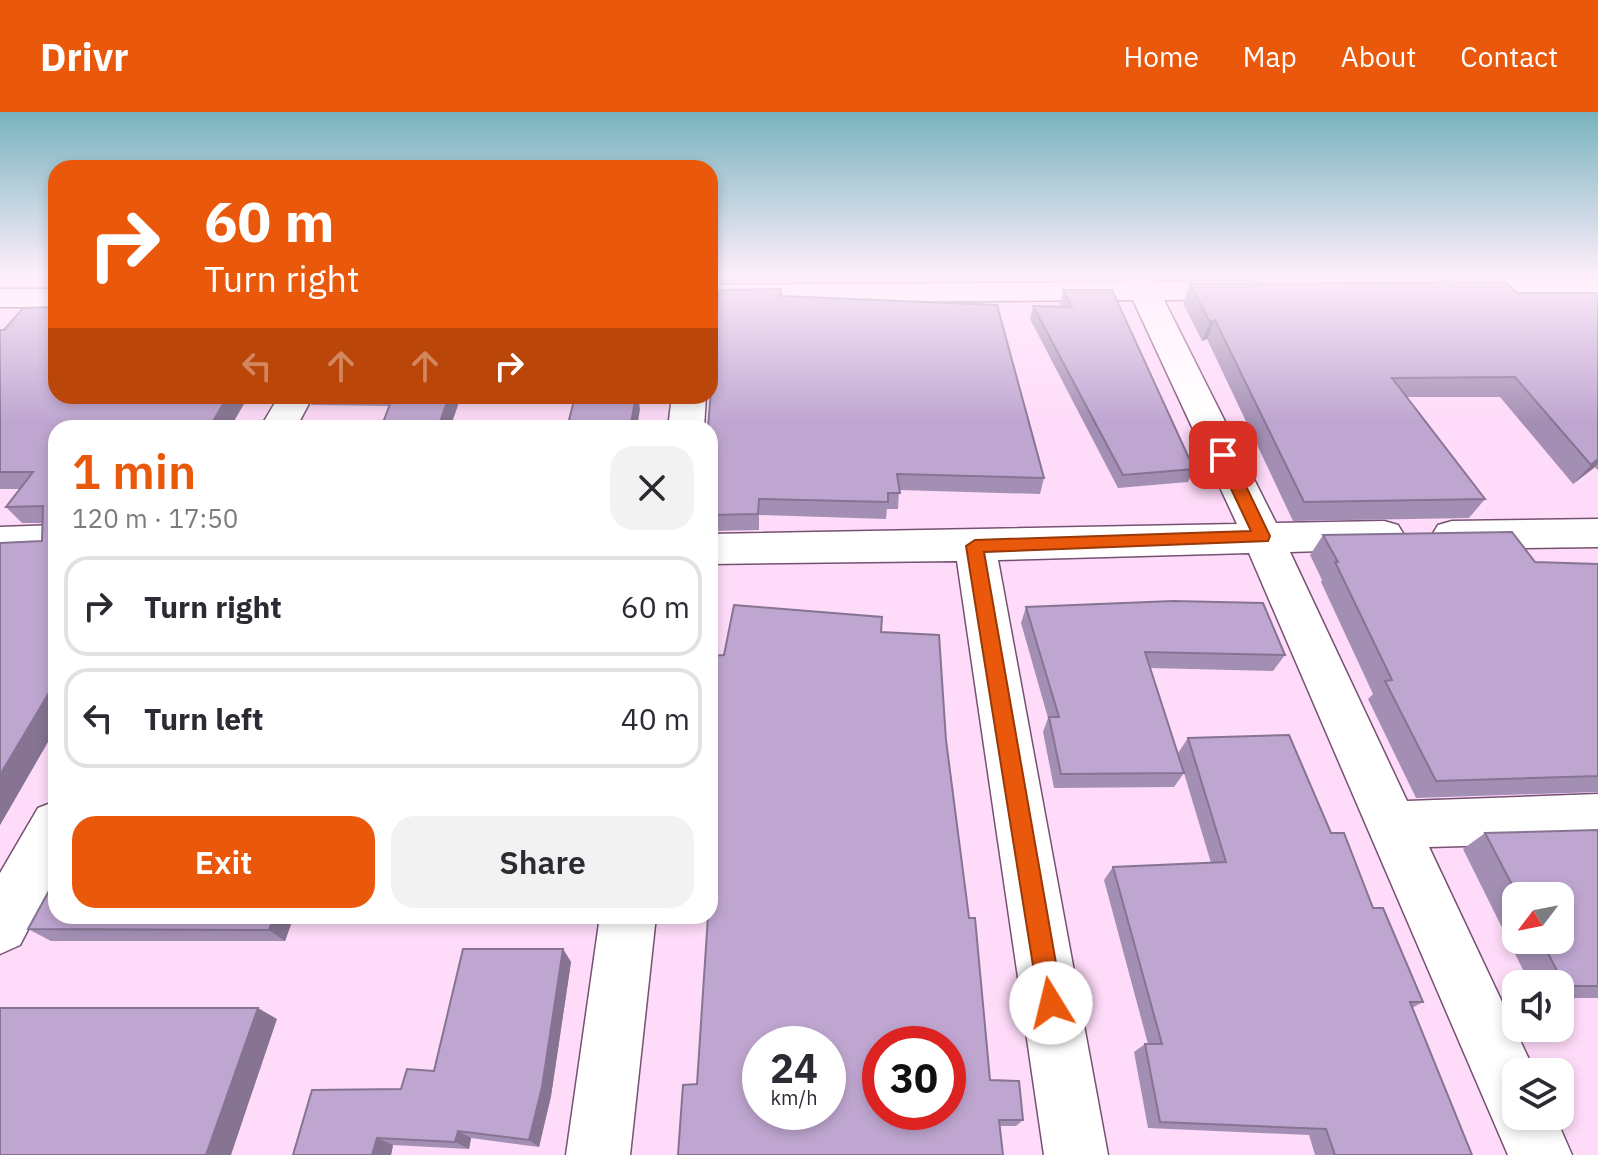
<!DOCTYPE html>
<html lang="en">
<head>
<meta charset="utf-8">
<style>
	:root { --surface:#fff; --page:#f2f2f3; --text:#2b2b33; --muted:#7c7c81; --line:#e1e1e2; --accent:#ea580c }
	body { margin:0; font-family:"IBM Plex Sans",sans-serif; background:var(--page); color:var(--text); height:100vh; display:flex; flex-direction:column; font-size:30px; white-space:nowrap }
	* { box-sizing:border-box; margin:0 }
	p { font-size:26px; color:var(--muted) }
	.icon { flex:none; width:44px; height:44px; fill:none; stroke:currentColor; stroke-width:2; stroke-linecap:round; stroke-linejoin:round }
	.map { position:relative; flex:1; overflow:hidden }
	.drawer { position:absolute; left:48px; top:308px; width:670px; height:504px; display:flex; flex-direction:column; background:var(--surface); border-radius:24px; box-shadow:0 4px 12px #0003 }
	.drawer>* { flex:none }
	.banner { position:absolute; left:48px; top:48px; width:670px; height:244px; border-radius:24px; box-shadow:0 4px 12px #0003; background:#ea580c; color:#fff; overflow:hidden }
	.needle { width:52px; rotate:238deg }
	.fabs { position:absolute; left:1502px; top:770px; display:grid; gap:16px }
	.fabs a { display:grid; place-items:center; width:72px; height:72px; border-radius:16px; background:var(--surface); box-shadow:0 4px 12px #0003; font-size:40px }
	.speed { position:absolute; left:742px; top:914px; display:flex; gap:16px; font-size:40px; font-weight:700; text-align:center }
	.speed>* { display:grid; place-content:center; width:104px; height:104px; border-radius:50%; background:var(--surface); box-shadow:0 4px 12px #0003; line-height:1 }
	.speed small { font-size:20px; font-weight:400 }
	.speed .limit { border:12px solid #d22; background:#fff; color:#111 }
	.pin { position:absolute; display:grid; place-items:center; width:68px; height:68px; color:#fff; margin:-34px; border-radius:16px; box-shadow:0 4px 12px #0006 }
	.me { position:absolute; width:88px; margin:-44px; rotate:351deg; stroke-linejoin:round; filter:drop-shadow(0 0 6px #0008) }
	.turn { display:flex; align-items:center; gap:28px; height:168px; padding:0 24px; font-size:36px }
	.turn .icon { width:104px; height:104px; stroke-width:2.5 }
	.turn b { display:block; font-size:56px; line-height:68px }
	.lanes { display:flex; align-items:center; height:76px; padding:0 24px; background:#0003; justify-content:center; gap:40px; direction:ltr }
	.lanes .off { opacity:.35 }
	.round { display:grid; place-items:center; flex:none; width:84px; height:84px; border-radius:24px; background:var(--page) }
	.head { display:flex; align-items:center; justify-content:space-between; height:136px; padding:0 24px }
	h1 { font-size:48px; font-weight:600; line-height:60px; color:var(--accent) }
	.primary-button { display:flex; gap:16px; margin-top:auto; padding:16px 24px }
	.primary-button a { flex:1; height:92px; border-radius:24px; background:var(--accent); color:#fff; font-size:32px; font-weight:600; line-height:92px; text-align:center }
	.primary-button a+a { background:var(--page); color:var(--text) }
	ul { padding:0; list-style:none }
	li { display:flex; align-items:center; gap:24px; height:100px; margin:0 16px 12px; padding:0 8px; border:4px solid var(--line); border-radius:24px }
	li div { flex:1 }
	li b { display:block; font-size:30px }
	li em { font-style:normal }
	header { display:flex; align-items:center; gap:48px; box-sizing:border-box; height:112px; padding:0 40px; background:var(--accent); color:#fff }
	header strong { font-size:38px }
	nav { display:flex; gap:44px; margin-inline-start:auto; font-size:28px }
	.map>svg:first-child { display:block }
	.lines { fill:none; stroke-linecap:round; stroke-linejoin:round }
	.minor-casing { stroke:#765171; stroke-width:3 }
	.minor { fill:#fff; fill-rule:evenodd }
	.wall { fill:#a48fb4; fill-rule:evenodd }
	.shaded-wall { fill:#867492 }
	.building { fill:#bfa6d1; stroke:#867492; stroke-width:2; fill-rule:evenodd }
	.route { fill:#ea580c; stroke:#983908; stroke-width:2 }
</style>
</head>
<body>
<header>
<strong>Drivr</strong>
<nav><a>Home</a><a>Map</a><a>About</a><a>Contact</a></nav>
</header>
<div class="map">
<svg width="1598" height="1043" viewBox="0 0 1598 1043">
	<rect width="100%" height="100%" fill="#fedbf9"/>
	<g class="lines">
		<g class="minor-casing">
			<path id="minor" d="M1122,164h30l3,6 93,-1 11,3 4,6 -4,6 -11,3 -84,1 112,223 108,-2 14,4 6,10 -6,10 -14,4 -94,3 117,249 191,-7v48l-169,5 106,225h-19v44h39l17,39h-64l-259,-602 -251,7 110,595h-64l-87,-594 -247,3v-30l527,-10 -104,-224 -423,3v-18l415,-3z
				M1598,167v18l-146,1 -11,-3 -4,-6 4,-6 11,-3z
				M0,177h56v18h-56z
				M279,284h34l-17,32h-36z
				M672,284h34l-2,32h-36z
				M1598,407v28l-146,2 -14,-4 -6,-10 6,-10 14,-4z
				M56,413v30l-56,2v-30z
				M56,689v75l-36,69 -20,9v-81l38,-65z
				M600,804h56l-26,239h-64z"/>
		</g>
		<use href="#minor" class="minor"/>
	</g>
	<path class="wall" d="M722,164h61v5l-60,1z
		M1045,164h53l-1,3 -50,1z
		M1169,164h303l-1,1 -300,2z
		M1190,172l327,9h81v177l-3,-3 -22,17 -73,-87h-93l78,102 -16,19 -176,3 -86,-182 -5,2 -19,-38z
		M1063,178l131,179 -6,13 -70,6 -88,-169 3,-13 28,1 -1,-3z
		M781,184l263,182 -4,16 -141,-4 -1,19h-11l-1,10 -127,-4v15l-49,1v-103z
		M0,218l56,66h221l-6,8h-27l-188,24v300l-56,97v-282l42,-2v-18h-20l-16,-16 14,-18h-20z
		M307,284h249l-1,6h-96l-9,26h-69l8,-22 -77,-1z
		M1323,423l212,27 63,2v228l-182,6 -48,-99 5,-5 -52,-112 1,-2 -12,-25z
		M1026,495l259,48 -12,16 -123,-3 34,105 -10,14 -120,1 -11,-56 5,-14 -27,-95z
		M881,520l65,108 44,340 33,40 -7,6h-16l-303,-42 14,-210 -1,-17 5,-64h-5v-58h2l12,-80z
		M1188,626l143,95 42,75 50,94 -11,6 60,147h-157l-6,-20 -161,-7 -14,-76 11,-8h3l-44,-164 9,-13 98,-4 -33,-110z
		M1598,718v168h-38v-14h-30l-67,-135 22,-16zM1516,784h44v44h-44z
		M294,804l-9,25h-234l-23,-12z
		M563,837l8,13 -20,134 -12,51 -68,-9 -2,11 -76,-4 -2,10h-98l141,-84z"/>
	<path class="shaded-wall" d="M1215,208l-8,19 -5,2 8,-19z
		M228,284h11l5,8 -14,24h-21z
		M266,284h11l-6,8z
		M449,284h8l2,6 -9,26h-12z
		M636,284h2l2,13 -3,19h-7z
		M1598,347v4l-3,4 -22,17 18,-19z
		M56,569v47l-56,97v-50z
		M274,804h20l-9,25 -16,-11z
		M563,837l8,13 -20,134 -12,51 -10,-7z
		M258,896l19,11 -46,136h-25z
		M458,1019l13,7 -2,11 -14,-7z
		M377,1026l16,7 -2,10h-19z"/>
	<path class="building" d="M1506,170l11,11h81v166l-7,6 -76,-88 -123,1 93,121 -181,3 -89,-182 -5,2 -20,-38z
		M781,177v7l216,9 47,173 -147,-4 3,19h-12v9l-129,-3 -1,15 -48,1v-87h-2l11,-138z
		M1063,178h49l82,179 -71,6 -90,-169 39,1z
		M56,195v89h172l-19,32h-153v253l-56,94v-232l42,-2 1,-35 -37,1 27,-35h-33v-142h4l19,-22z
		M393,284h56l-11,32h-57z
		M575,284h61l-6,32h-63z
		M1512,420l23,30 63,2v212l-162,5 -51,-100 7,-1 -57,-118h3l-15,-27z
		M1173,489l90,2 22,52 -140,-3 39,121 -123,1 -12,-57h10l-33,-110z
		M734,493l148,12 -1,15 58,3 7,105 23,178h6l15,162 29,1 4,39h-24l4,35h-325l5,-70 14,-1 11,-168h2l2,-51h-2v-8l6,-78h-6v-44h2l-2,-79 14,-1zM760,932h68v68h-68zM880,932h68v68h-68z
		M1289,623l42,98h13l29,75h10l40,94h-13l62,153h-137l-9,-26 -166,-7 -15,-78h17l-49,-177 113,-5 -38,-124z
		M1598,718v156h-33l-24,-46h19v-44h-42l-33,-63z
		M56,766v38h218l-5,14 -241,-1z
		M463,837h100l-21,138 -13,53 -71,-9 -3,11 -78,-4 -5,17h-79l19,-65 89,-1 6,-20 27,2z
		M0,896h258l-52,147h-206z"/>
	<linearGradient id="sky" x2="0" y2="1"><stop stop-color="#77b3be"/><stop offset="0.53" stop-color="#ffeffc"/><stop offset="1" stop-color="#ffeffc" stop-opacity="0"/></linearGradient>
	<rect width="1598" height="310" fill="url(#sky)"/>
	<path class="route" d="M1223,338l8,5 39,81 -2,5 -284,11 79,451 -4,8 -8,4 -9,-4 -3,-8 -73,-457 9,-6 276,-9 -36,-76z"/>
</svg>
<div class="fabs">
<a><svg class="needle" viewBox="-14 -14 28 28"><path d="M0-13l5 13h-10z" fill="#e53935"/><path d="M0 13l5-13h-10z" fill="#7c7c81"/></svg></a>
<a><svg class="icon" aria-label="sound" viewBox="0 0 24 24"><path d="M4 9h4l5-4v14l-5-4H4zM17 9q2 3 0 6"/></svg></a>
<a><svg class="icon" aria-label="layers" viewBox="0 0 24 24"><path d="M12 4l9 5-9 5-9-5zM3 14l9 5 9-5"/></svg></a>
</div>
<div class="speed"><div>24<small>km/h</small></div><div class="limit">30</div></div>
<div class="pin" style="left:1223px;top:343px;background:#d93025"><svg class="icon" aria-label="arrive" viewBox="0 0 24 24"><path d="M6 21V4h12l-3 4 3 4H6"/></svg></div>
<svg class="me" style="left:1051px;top:891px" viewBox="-20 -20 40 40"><circle r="19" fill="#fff"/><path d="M0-13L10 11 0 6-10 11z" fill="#ea580c"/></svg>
<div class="banner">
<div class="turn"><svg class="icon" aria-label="right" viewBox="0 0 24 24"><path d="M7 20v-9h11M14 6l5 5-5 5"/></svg><div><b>60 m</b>Turn right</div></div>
<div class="lanes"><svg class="icon off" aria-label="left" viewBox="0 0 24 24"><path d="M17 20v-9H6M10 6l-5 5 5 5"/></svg><svg class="icon off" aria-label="ahead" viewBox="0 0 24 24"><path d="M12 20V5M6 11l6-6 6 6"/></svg><svg class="icon off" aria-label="ahead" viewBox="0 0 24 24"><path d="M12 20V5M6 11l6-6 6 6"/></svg><svg class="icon" aria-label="right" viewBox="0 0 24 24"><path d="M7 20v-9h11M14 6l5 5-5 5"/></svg></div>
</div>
<section class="drawer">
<div class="head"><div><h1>1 min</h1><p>120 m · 17:50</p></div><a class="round"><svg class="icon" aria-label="close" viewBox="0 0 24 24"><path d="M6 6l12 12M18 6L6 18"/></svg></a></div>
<ul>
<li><svg class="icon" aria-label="right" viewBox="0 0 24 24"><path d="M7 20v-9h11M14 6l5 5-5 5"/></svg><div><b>Turn right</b></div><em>60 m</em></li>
<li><svg class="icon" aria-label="left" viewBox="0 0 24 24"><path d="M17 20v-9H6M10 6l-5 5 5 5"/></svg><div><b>Turn left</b></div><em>40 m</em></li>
</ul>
<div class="primary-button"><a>Exit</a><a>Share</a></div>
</section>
</div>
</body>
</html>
